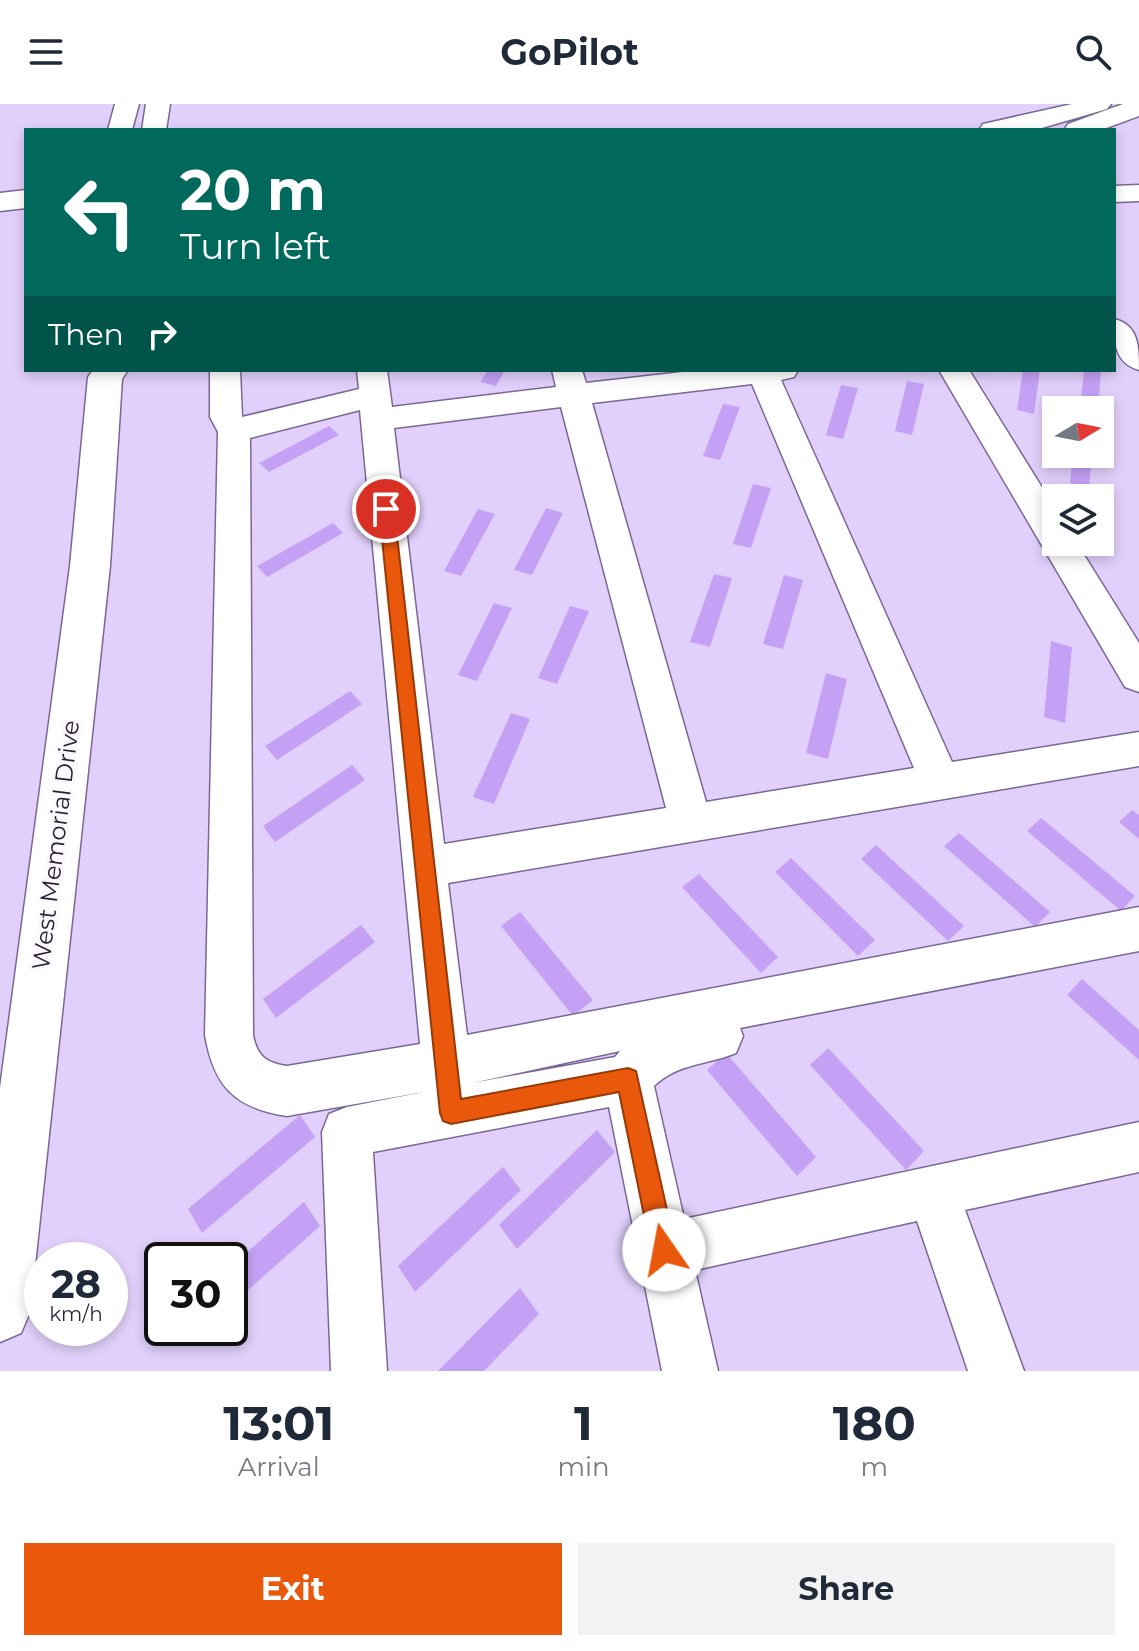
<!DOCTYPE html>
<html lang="en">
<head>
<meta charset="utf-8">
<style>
	:root { --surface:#fff; --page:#f2f2f3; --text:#1f2937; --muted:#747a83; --accent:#ea580c }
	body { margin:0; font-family:Montserrat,sans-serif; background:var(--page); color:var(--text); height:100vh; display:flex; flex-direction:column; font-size:30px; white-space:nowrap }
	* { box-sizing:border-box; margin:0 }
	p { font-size:26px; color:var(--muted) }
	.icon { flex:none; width:44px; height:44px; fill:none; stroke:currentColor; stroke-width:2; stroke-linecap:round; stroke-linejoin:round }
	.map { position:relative; height:1267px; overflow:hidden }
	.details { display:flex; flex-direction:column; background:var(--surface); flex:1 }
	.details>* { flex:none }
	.banner { position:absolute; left:24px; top:24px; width:1092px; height:244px; border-radius:0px; box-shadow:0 4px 12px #0003; background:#00695c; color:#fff; overflow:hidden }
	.needle { width:52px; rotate:80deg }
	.fabs { position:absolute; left:1042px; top:292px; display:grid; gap:16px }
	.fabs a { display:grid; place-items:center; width:72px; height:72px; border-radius:0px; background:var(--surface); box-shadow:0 4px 12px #0003; font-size:40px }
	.speed { position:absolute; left:24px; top:1138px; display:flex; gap:16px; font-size:40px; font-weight:700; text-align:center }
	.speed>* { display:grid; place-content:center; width:104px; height:104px; border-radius:50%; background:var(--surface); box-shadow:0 4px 12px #0003; line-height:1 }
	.speed small { font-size:20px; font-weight:400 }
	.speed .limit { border:4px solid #111; border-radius:12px; background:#fff; color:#111 }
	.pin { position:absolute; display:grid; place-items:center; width:68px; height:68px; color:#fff; margin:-34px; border:4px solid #fff; border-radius:50%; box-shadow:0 2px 8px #0007 }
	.me { position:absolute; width:88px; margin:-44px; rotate:348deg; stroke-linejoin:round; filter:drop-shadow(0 0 6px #0008) }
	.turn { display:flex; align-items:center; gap:28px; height:168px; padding:0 24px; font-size:36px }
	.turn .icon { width:104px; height:104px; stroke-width:2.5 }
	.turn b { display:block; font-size:56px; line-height:68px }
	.then { display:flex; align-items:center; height:76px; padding:0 24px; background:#0003; gap:16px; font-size:30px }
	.eta { display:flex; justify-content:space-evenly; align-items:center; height:136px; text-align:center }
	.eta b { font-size:48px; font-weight:700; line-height:56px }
	.primary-button { display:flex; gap:16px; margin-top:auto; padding:16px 24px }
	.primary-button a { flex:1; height:92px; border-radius:0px; background:var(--accent); color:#fff; font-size:32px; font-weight:700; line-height:92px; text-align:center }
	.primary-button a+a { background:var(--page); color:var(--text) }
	header { display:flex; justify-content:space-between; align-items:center; height:104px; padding:0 24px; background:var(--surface); font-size:36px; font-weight:700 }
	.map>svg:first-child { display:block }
	.building { fill:#c4a1f5 }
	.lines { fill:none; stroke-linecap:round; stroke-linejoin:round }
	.street-casing { stroke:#7a6797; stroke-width:3 }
	.secondary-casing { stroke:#7a6797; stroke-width:3 }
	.street { fill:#fff; fill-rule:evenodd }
	.secondary { fill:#fff; fill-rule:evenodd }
	.route { fill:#ea580c; stroke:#983908; stroke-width:2 }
	.labels { text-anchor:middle; stroke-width:7; stroke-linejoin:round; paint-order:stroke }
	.street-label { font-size:24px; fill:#292135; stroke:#fbf9fe }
</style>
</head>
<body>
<header><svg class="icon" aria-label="menu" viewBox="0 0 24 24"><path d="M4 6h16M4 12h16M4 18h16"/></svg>GoPilot<svg class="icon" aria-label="search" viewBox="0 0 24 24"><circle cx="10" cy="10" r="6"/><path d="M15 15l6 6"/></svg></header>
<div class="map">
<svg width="1139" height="1267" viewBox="0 0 1139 1267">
	<rect width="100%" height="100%" fill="#e1d0fb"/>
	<path class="building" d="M488,266h17l-9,16 -16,-4z
		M1023,266h17l-6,44 -17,-4z
		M1084,266h17l-3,40 -18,-1z
		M907,277l17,3 -12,51 -17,-4z
		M841,281l17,3 -15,51 -17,-4z
		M723,300l17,3 -20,53 -17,-4z
		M329,322l10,9 -70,37 -10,-9z
		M1073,350h19l-3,33 -19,-4z
		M753,380l18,4 -20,60 -18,-4z
		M546,404l17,5 -31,62 -18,-5z
		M478,405l17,5 -34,62 -17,-5z
		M333,419l10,10 -76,44 -10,-11z
		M714,470l18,4 -22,69 -20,-5z
		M784,471l19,5 -20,69 -20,-5z
		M494,499l18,5 -35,73 -19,-6z
		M570,502l19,5 -32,73 -19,-6z
		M1051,537l21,6 -7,76 -21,-6z
		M826,569l21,6 -19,80 -22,-6z
		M350,587l12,13 -85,56 -12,-14z
		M511,609l19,6 -36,85 -21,-7z
		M352,661l13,15 -90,62 -12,-16z
		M1132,706l7,5v24l-20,-17z
		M1041,714l94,78 -14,15 -94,-80z
		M959,729l91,79 -15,15 -91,-81z
		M876,741l88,81 -16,15 -87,-82z
		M791,754l84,82 -17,16 -83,-84z
		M699,770l79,83 -17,16 -79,-86z
		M520,808l73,88 -20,16 -72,-90z
		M361,821l14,17 -99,76 -13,-19z
		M1082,875l57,51v30l-72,-65z
		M828,944l96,103 -18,19 -96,-105z
		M726,949l90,104 -19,19 -90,-106z
		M300,1011l15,22 -113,96 -14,-24z
		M597,1026l18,22 -98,97 -18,-24z
		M503,1063l18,23 -106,102 -17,-26z
		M304,1098l16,24 -90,80v-39z
		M520,1184l19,26 -55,57h-46z"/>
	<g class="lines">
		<g class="street-casing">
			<path id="street" d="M115,0h24l-7,26h-24z
				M146,0h24l-4,26h-24z
				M1139,81v16l-25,1v-16z
				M1114,215c25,6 25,28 25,51 -25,-7 -25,-29 -25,-51z
				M210,266h30l2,47 117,-28 -2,-19h30l5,37 164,-20 -4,-17h30l4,13 114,-13h98l-4,7 -13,3 171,382 187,-30v34l-691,117 19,152 672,-128v44l-399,77 3,8 -7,17c-29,12 -58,10 -82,33l30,133 455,-97v50l-174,38 59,161h-56l-51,-150 -222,49 23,101h-56l-53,-264 -236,45 14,219h-56l-9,-239 7,-18 18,-7 77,-15 -137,24c-52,-8 -73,-29 -82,-81l13,-603 -8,-15zM752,280l162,384 -208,34 -114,-399zM561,303l105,401 -222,36 -50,-416zM360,306l60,634 -133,22c-21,-3 -30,-10 -34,-31l-3,-597zM620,947l-5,6 -143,26z
				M939,266h30l87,140v32h20l63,101v49l-14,-5z"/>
		</g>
		<g class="secondary-casing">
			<path id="secondary" d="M1072,0h39l-4,5 -72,21h-56l4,-6z
				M1123,0h16v12l-38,14h-37l4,-6z
				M26,86v18l-26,3v-18z
				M93,266h35l-6,9 -12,187 -80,746 -9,21 -21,9v-254l70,-522 18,-189z"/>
		</g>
		<use href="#street" class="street"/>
		<use href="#secondary" class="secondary"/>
	</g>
	<path class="route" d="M386,399l8,6 67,590 167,-31 8,3 40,179 -4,8 -8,4 -9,-4 -4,-8 -32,-158 -168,32 -8,-3 -3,-8 -61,-604z"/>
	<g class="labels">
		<g class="street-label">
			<text transform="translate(56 741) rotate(-83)" y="8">West Memorial Drive</text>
		</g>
	</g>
</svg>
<div class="fabs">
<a><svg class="needle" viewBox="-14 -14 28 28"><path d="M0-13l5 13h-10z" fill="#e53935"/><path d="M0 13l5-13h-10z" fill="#747a83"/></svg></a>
<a><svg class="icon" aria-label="layers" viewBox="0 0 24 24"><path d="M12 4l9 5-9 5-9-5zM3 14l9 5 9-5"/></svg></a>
</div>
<div class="speed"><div>28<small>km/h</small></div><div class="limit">30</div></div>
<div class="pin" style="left:386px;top:405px;background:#d93025"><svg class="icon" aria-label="arrive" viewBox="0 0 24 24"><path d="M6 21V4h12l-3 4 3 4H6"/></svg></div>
<svg class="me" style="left:664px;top:1146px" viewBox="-20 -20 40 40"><circle r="19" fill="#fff"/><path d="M0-13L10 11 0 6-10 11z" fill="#ea580c"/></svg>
<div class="banner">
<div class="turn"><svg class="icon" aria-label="left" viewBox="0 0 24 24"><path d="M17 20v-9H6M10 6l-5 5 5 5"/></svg><div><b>20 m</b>Turn left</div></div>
<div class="then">Then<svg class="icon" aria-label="right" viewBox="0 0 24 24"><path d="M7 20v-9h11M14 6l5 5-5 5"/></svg></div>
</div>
</div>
<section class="details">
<div class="eta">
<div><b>13:01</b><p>Arrival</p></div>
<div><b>1</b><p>min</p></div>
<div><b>180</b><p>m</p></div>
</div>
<div class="primary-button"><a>Exit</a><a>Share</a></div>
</section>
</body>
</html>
